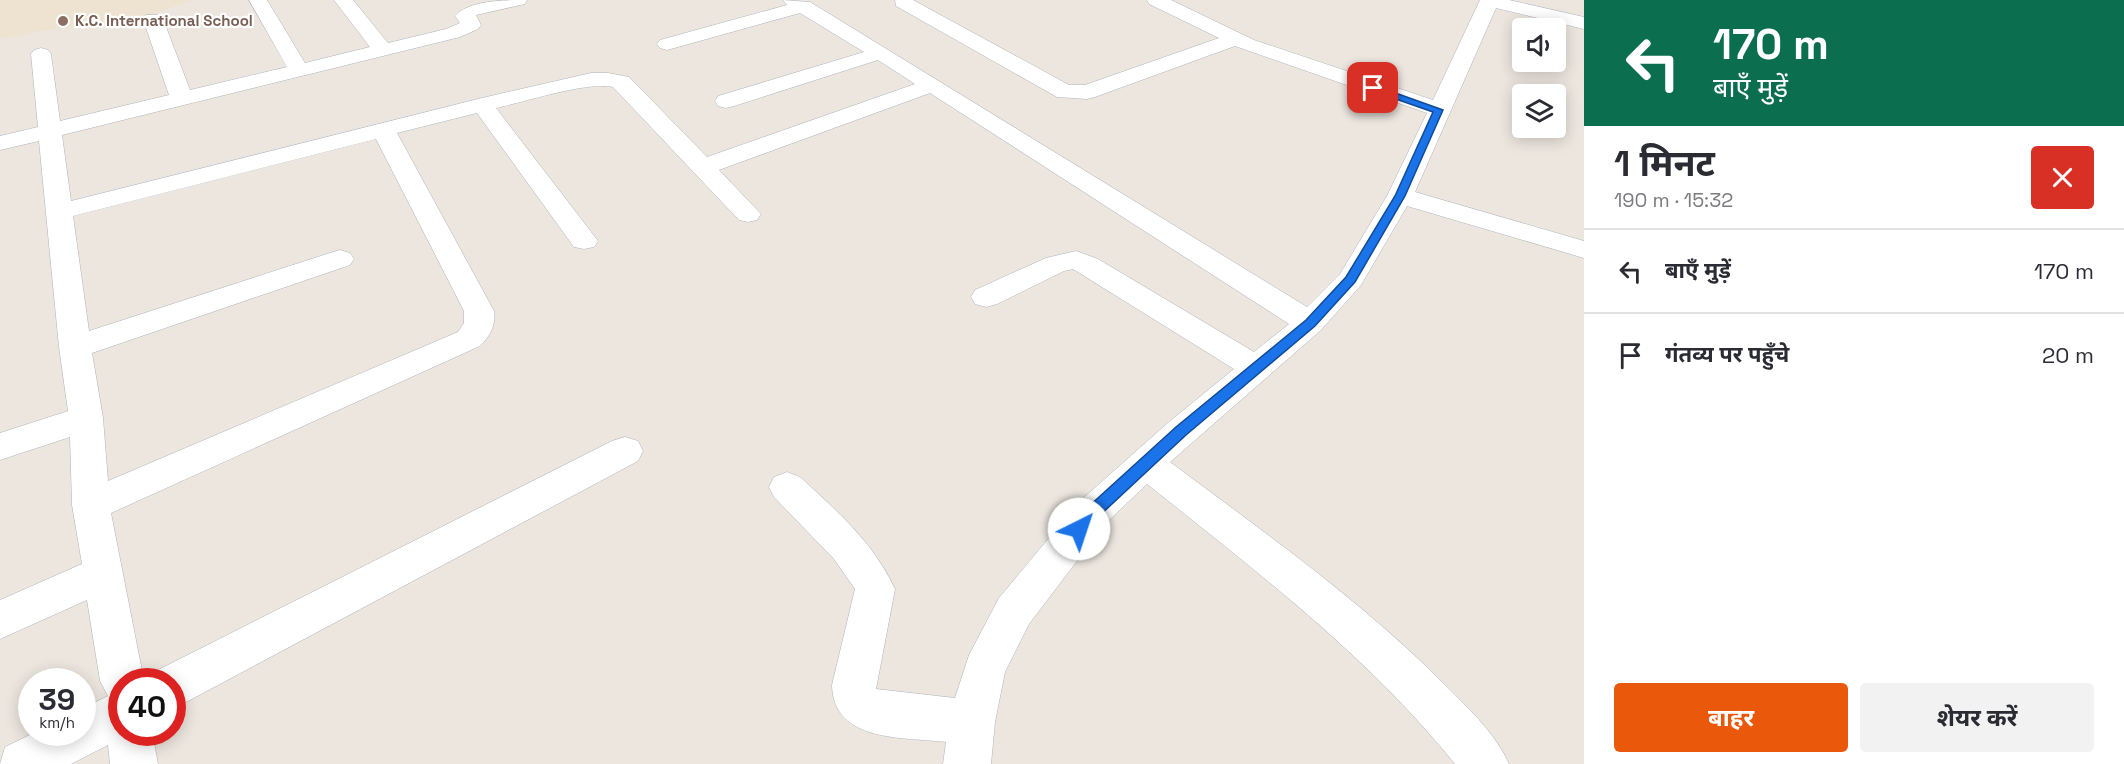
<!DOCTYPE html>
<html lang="hi">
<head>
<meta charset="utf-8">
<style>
	:root { --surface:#fff; --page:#f2f2f3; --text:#2b2b33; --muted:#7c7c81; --line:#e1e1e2; --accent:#ea580c }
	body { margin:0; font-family:"Space Grotesk","Noto Sans Devanagari",sans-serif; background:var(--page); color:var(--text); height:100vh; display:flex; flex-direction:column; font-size:22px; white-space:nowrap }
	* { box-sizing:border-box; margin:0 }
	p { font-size:20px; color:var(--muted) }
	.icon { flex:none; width:33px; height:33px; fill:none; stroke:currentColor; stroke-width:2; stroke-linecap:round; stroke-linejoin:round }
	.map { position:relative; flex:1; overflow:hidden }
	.drawer { display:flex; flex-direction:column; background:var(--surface); width:540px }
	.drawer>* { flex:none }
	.hud { background:#0b6e4f; color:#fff; overflow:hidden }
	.buttons { position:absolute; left:1512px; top:18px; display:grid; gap:12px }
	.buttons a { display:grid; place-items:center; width:54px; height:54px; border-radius:6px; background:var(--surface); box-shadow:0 3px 15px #0003; font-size:30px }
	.speed { position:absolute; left:18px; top:668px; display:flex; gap:12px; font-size:30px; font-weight:700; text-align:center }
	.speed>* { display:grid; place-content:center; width:78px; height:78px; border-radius:50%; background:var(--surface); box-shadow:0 3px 15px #0003; line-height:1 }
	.speed small { font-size:15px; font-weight:400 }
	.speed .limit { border:9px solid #d22; background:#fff; color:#111 }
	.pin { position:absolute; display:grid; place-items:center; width:51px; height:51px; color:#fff; margin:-26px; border-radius:12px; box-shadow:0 3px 9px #0006 }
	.me { position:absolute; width:66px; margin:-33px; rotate:41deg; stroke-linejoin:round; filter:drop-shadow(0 0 4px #0008) }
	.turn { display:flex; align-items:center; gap:21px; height:126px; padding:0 30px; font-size:27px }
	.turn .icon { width:78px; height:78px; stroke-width:2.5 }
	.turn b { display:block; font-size:42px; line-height:51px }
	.round { display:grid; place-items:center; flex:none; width:63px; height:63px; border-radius:6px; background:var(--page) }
	.overview { display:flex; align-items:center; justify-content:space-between; height:102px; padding:0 30px }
	h1 { font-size:36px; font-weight:700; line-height:45px }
	.button { display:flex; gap:12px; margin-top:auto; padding:12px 30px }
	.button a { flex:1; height:69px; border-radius:6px; background:var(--accent); color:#fff; font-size:24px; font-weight:700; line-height:69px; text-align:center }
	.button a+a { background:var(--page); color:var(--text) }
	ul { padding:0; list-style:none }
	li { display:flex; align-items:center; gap:18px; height:84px; padding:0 30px; border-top:2px solid var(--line) }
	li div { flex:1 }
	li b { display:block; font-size:22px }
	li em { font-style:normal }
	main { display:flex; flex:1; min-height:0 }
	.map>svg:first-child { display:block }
	.education { fill:#ede3d0 }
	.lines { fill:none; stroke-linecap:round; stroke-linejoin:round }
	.minor-casing { stroke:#afb2bc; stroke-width:1 }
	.minor { fill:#fff; fill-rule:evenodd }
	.route { fill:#1a73e8; stroke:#114b97; stroke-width:1.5 }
	.education-dot { fill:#8d6e63; stroke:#fff; stroke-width:2 }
	.labels { text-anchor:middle; stroke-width:4.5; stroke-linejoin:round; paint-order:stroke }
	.far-education-label { font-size:15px; font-weight:bold; fill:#785e54; stroke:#fff; text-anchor:start }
</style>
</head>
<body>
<main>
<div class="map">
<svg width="1584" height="764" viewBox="0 0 1584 764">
	<rect width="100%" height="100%" fill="#ede6df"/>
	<path class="education" d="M0,0h193l-52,18 -30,6 -57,5 -54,10z"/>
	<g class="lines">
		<g class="minor-casing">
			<path id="minor" d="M249,0h18l38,63 65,-16 -36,-47h19l35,43 58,-14 14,-6 -5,-7c14,-16 50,-16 72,-16l-2,4 -49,11 5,10 -3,4 -18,8 -398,98 9,66 411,-103 109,-25h17l21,4 78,80 208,-73 -37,-24 -144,46 -8,2 -8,-2 -3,-5 3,-5 146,-44 -64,-39 -133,37 -7,-2 -3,-4 3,-4 127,-35 -4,-5 27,2 497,305 33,-33 47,-78 40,-83 -192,-67 -140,51 -8,2 -30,-2 -161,-91 -1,-6h18l156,85h16l134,-47 -70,-34 -2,-4h24l83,40 179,60 47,-100h29l75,17v12l-88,-21 -81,184 169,49v17l-177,-52 -46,79 -40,45 -151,132c95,71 193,140 276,224 23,23 50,48 63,78h-54c-88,-109 -199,-193 -308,-280l-42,40 -76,100 -24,48 -10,50 -4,42h-48l3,-22c-41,-5 -113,1 -114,-57l23,-96 -21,-30 -60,-62 -5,-10 5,-10 13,-5 13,5c37,34 73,65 95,112l-19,100 79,9 14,-43 30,-57 80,-96 90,-80 65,-53 -161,-100 -9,2 -67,33 -11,3 -11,-3 -4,-7 4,-7 71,-32 30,-7 22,8 156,93 35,-28 -359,-231 -211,77 42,44 -4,6 -9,2 -9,-2 -126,-133c-25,-6 -89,15 -117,21l102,133 -4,6 -10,2 -10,-2 -97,-134 -80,20 97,178c2,15 -4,25 -14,35l-369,167 33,168h-22v51h30l6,32h-48l-2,-19 -37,19h-71l5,-17 31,-15h46v-23l26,-13 -8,-15 -13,-81 -87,39v-39l82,-36 -10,-59 -2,-68 -70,23v-27l68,-22 -9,-64 -20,-206 -39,9v-14l38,-9 -7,-73 3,-4 7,-2 7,2 3,4 9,67 109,-26 -26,-76 3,-4h14l3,4 27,71 97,-23zM376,139l88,172v12l-6,9 -350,149 -5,-63 -11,-65 258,-88 4,-6 -4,-6 -10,-3 -10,3 -241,78 -16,-115z
				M625,437l13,4 5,10 -5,10 -450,240 -16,6v-26h-20l4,-10 456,-230z"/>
		</g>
		<use href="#minor" class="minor"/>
	</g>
	<path class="route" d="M1370,86h6l67,24 -38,86 -50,86 -40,44 -129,109 -88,82 -13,17 -6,2 -5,-2 -3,-5 16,-21 89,-81 130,-107 40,-43 49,-81 38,-84 -63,-22z"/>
	<circle class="education-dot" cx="63" cy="21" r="6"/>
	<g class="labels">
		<g class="far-education-label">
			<text x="75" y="26">K.C. International School</text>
		</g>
	</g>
</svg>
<div class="buttons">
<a><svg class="icon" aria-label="sound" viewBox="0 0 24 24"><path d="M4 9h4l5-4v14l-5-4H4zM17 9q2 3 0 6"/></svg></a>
<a><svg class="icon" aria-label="layers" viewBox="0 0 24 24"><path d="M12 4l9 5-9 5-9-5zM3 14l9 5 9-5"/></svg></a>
</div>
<div class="speed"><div>39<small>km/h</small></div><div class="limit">40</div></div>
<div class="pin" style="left:1373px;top:88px;background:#d93025"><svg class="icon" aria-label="arrive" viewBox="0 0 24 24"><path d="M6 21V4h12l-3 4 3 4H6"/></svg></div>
<svg class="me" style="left:1079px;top:529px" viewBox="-20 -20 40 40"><circle r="19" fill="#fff"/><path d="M0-13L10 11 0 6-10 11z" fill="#1a73e8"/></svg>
</div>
<section class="drawer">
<div class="hud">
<div class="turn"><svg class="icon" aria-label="left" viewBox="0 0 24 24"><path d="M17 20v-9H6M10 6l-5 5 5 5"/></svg><div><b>170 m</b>बाएँ मुड़ें</div></div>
</div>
<div class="overview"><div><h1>1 मिनट</h1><p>190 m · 15:32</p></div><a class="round" style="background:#d93025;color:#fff"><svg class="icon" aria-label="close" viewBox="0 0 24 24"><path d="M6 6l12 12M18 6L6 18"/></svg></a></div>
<ul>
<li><svg class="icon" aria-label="left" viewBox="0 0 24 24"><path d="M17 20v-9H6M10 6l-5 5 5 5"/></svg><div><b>बाएँ मुड़ें</b></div><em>170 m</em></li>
<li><svg class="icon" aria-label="arrive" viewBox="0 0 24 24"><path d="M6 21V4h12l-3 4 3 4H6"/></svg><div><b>गंतव्य पर पहुँचे</b></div><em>20 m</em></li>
</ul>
<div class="button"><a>बाहर</a><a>शेयर करें</a></div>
</section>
</main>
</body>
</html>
